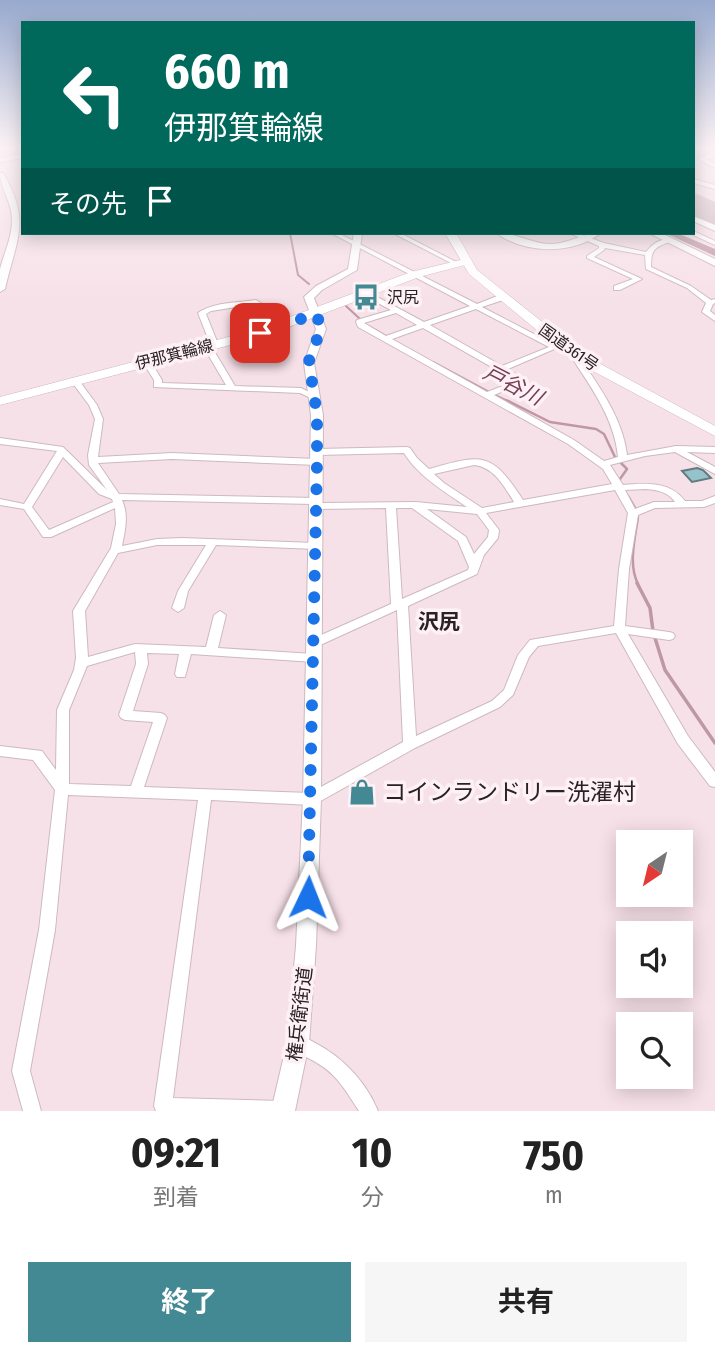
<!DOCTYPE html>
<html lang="ja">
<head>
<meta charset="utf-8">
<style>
	:root { --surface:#fff; --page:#f6f6f6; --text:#222; --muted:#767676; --accent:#438994 }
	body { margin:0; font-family:"Fira Sans Condensed","Noto Sans JP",sans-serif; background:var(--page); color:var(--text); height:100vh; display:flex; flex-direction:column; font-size:26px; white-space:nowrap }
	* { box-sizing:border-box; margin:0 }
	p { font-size:23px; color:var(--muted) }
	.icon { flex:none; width:38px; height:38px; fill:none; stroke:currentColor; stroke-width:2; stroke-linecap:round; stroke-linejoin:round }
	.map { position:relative; height:1111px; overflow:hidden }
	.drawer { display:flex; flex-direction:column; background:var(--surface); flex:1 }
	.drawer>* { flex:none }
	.banner { position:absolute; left:21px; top:21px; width:674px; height:214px; border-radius:0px; box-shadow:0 4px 18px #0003; background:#00695c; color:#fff; overflow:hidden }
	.needle { width:46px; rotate:215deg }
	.fabs { position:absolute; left:616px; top:830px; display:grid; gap:14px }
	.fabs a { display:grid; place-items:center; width:77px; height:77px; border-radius:0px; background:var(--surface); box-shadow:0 4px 18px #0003; font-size:35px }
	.pin { position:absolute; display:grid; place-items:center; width:60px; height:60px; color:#fff; margin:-30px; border-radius:14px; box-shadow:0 4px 10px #0006 }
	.me { position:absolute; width:77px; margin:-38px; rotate:2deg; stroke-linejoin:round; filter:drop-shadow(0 0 5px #0008) }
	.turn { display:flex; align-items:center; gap:24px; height:147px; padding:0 28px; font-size:32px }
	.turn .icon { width:91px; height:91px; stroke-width:2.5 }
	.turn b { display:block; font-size:49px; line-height:60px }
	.then { display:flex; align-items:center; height:66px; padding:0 28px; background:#0003; gap:14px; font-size:26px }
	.eta { display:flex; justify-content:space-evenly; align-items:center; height:119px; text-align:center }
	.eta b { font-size:42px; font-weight:700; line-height:49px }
	.cta { display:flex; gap:14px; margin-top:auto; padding:14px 28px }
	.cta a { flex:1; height:80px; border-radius:0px; background:var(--accent); color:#fff; font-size:28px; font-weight:700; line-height:80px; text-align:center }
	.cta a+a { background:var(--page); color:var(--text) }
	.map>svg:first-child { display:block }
	.green { fill:#cfb7bf }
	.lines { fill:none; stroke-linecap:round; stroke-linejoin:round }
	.stream-far2 { stroke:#bf98a7; stroke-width:2 }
	.stream-far1 { stroke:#bf98a7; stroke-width:2.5 }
	.stream { stroke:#bf98a7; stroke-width:3.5 }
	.river { fill:#bf98a7; fill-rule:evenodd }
	.building { fill:#95c3cb; stroke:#647a7e; stroke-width:2 }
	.minor-casing { stroke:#ceb9c0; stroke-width:2 }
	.tertiary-casing { stroke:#ceb9c0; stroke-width:2 }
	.secondary-casing { stroke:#ceb9c0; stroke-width:2 }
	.primary-casing { stroke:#ceb9c0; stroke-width:1 }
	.trunk-casing { stroke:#ceb9c0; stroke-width:1 }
	.minor { fill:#fff; fill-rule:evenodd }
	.tertiary { fill:#fff; fill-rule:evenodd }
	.secondary { fill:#fff; fill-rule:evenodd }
	.primary { fill:#fff; fill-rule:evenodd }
	.trunk { fill:#fff; fill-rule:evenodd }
	.route { stroke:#1a73e8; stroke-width:12; stroke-dasharray:0 21.6 }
	.labels { text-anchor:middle; stroke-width:7; stroke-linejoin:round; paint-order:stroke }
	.far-poi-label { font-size:16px; fill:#292124; stroke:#fef1f5; text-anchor:start }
	.far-street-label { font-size:16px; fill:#292124; stroke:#fef1f5 }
	.street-label { font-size:19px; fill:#292124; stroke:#fef1f5 }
	.water-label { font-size:21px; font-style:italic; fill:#743e55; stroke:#fef1f5 }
	.neighbourhood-label { font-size:21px; font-weight:bold; fill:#292124; stroke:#fef1f5 }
	.near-poi-label { font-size:23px; fill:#292124; stroke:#fef1f5; text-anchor:start }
</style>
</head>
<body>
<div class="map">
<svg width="715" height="1111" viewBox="0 0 715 1111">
	<rect width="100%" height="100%" fill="#f7e1e8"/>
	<path class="green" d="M693,192l22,10v23l-22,-10z"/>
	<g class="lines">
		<path class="stream-far2" d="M290,233l8,42 11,9
			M346,306l14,13
			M369,326l19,11
			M433,362l56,30
			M495,395l15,7"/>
		<path class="stream-far1" d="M506,400l44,22 46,7 8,5 11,23 12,12 -7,10
			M628,496l7,12
			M638,584c-10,-19 -3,-46 0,-67"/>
		<path class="stream" d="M637,583l13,25 3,23
			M655,638l10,32 50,73"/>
		<path class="river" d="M665,233h12l38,16v7z"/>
	</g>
	<path class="building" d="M697,468l6,2 8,8 -19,4 -10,-11z"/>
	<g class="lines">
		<g class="minor-casing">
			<path id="minor" d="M715,152v4l-9,3 9,5v4l-17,-9z
				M23,154v4l-23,4v-4z
				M693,179l22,6v4l-22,-6z
				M693,231l22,10v4l-26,-12h4z
				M331,233h7l139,71 23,-9h6v4l-24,8 77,40 -51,22 19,12 -33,14 80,45 30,21 14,-4c-3,-36 -25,-67 -44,-96l2,-5h6l1,2 -1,3c19,28 41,59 45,94l49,-9 39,1v6l-28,-1 28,15v7l-40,-22 -30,4 -35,9 13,20c23,-2 47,-4 62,16h17l13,-5v7l-11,4 -49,1 -17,7 -9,54 -4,57 44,6 4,1 2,3 -2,3 -4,1 -41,-6 60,102 27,36v15l-5,-1 -32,-42 -62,-111 -78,13 -9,11 -16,38 -13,12 -85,41 -98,55 -5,2 -101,-5 -38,298 110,3 6,3 2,7h-135l-2,-5 44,-306 -130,-5 -13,135 -25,141 11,40h-18l-11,-40 27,-141 16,-140 -22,-30 -33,-4v-10l42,5 14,19 1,-60 17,-40 2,-12 -3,-47 38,-63 5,-24 -1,-16 -64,29h-8l-19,-28 -24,-4v-6l24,5 33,-53 -57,-7v-6l63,9 44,43 -18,-25 -1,-10 7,-36 -6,-14 -18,-24 4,-2h3l19,26 6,14 -5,38 74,-4 145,6 5,3 -5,3 -145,-6 -74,4 21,31 198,4 3,1 2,2 -1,2 95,-1 51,5c-22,-15 -49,-31 -63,-54l-87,2 -5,-3 5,-3 90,-2 3,1 7,10 12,11c54,-15 62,-18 94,31l89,-16 -9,-15 -35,-25 -210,-117 -2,-5 1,-2 34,-10 -28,-15 -1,-2 4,-2 58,31 46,-16zM476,309l73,38 -47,19 -72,-41zM396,313l21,12 -31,11 -22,-13zM423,328l93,53 -29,11 -95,-53zM63,457l36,37 13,5 1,3 -64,28 -17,-23zM474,465c20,2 30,21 40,37l-32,6 -38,-25 -10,-9zM646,489c12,1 22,3 29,13h-21l-19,7 -10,-19zM615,490l13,23 -9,56 -5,57 -84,14 -12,15 -14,35 -12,11 -76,35 -8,-130 69,-32 7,-19 14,-17 1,-8 -13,-17zM122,500l191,4 -2,2 5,3 70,-1 5,96 -81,36 -2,3 2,3h8l79,-36 6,132 -93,51 -166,-6 23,-69 -2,-3 -4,-2 -28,-2 15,-47 -1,-11 32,1 -4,20 2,3h8l6,-23 123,8 4,-1 2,-3 -2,-3 -4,-1 -96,-6 8,-33 -6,-4 -6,4 -8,32 -71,-3 -47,13 -3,-46 33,-58 39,-8h49l-28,46 -6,17 6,4 6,-4 4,-17 28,-46 100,4 5,-3 -5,-3 -134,-5 -25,1 -35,7c3,-15 7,-31 0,-46zM396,508h16l46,33 11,26 -1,3 -66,29zM427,509l50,5 12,16 -1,7 -14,17 -8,-17zM135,652l1,12 -17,51 2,3 4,2 28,2 -22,64 -62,-2v-74l18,-44z
				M393,233h7l58,30 -5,1z
				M569,233h8l27,10 42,9c6,-8 15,-14 25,-13v2c-16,7 -20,7 -20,26l40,19 20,14 4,-1v4l-2,1 -3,7 5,4v6l-13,-9 4,-9 -19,-15 -41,-19 -1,-14 -40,-7 -1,2 -10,7 48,22 -22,11h-6v-4l19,-7 -46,-21v-2l12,-8v-2z
				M256,300l35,22v4h-6l-30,-22 -44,7 -5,3 12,30 -1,2h-6l-13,-33c15,-11 40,-10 58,-13z
				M204,344h6l25,42 66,2 16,8 -4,3 -13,-6 -146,-6v-7l-12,-19 1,-2h6l13,21v3l64,2 -23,-39z
				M298,1035c36,14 65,40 80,76h-19c-12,-18 -22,-37 -42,-48 -9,-6 -23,-10 -27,-20l2,-6z"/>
		</g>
		<g class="tertiary-casing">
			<path id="tertiary" d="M0,173h3c29,48 13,67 2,116l-5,3c0,-7 0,-15 0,-23 4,-16 12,-31 12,-48 1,-18 -12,-32 -12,-48z
				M693,216l22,9v6l-22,-10z
				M354,233h8l-5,37 -35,20 -8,8 12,31 -12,34 9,52 -2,384 -5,147 -7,97 -14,68h-24l16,-68 9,-97 7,-147 8,-384 -7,-52 12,-34 -12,-32 12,-11 32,-17z
				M496,233c19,-1 36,11 55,11 18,0 33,-12 50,-11 -29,22 -76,21 -105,0z"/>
		</g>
		<g class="secondary-casing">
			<path id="secondary" d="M649,233h12l54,26v7z"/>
		</g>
		<g class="primary-casing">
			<path id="primary" d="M465,259l4,1v4l-50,13 -154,59 -265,69v-8l255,-67 156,-58z"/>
		</g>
		<g class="trunk-casing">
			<path id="trunk" d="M445,233h11l21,37 107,85 131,71v10l-141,-75 -105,-87z"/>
		</g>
		<use href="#minor" class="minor"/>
		<use href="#tertiary" class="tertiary"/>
		<use href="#secondary" class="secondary"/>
		<use href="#primary" class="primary"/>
		<use href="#trunk" class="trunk"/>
	</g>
	<linearGradient id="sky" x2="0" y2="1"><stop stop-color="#97a9ce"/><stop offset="0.49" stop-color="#fbf2f5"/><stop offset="1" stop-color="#fbf2f5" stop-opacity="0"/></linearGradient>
	<rect width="715" height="301" fill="url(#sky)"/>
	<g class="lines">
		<path class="route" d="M260,333l56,-19c11,24 -5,26 -7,48l8,53v47l-9,435"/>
	</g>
	<defs>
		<g id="bus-bare" transform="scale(2.1)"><path d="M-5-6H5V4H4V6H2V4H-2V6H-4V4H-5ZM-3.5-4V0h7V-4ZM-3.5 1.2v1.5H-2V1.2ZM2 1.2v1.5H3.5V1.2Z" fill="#438994" stroke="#fef1f5" stroke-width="2.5" paint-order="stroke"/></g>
		<g id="shop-bare" transform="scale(2.1)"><path d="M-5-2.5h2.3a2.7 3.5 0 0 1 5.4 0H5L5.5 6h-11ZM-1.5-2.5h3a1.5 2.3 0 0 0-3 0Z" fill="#438994" stroke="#fef1f5" stroke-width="2.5" paint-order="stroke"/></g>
	</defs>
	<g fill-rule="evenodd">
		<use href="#bus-bare" x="366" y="297"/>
		<use href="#shop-bare" x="362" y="792"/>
	</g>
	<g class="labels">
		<g class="far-poi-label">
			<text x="387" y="303">沢尻</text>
		</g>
		<g class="far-street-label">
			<text transform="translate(569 347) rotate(35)" y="6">国道361号</text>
			<text transform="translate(174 354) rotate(-14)" y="6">伊那箕輪線</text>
		</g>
		<g class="street-label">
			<text transform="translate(299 1014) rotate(-83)" y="7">権兵衛街道</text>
		</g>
		<g class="water-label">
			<text transform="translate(513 385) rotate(27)" y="7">戸谷川</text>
		</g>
		<g class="neighbourhood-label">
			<text x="439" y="629">沢尻</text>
		</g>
		<g class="near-poi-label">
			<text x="383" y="800">コインランドリー洗濯村</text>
		</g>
	</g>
</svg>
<div class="fabs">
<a><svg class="needle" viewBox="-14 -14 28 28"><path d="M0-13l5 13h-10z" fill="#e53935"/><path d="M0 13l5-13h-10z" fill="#767676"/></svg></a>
<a><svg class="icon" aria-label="sound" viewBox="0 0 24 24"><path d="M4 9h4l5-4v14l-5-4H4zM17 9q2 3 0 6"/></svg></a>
<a><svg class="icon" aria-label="search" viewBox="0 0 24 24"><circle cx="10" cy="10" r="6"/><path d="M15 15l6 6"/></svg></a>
</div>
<div class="pin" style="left:260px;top:333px;background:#d93025"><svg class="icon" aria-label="arrive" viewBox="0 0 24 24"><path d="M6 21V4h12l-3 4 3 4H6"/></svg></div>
<svg class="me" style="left:308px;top:897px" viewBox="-20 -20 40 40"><path d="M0-17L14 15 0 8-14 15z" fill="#1a73e8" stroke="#fff" stroke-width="4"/></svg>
<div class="banner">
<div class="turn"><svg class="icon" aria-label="left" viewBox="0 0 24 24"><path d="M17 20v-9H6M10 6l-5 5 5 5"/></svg><div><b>660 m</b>伊那箕輪線</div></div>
<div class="then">その先<svg class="icon" aria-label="arrive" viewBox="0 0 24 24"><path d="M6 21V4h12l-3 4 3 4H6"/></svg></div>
</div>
</div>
<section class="drawer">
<div class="eta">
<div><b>09:21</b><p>到着</p></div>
<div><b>10</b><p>分</p></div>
<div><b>750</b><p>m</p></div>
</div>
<div class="cta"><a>終了</a><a>共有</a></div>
</section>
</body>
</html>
